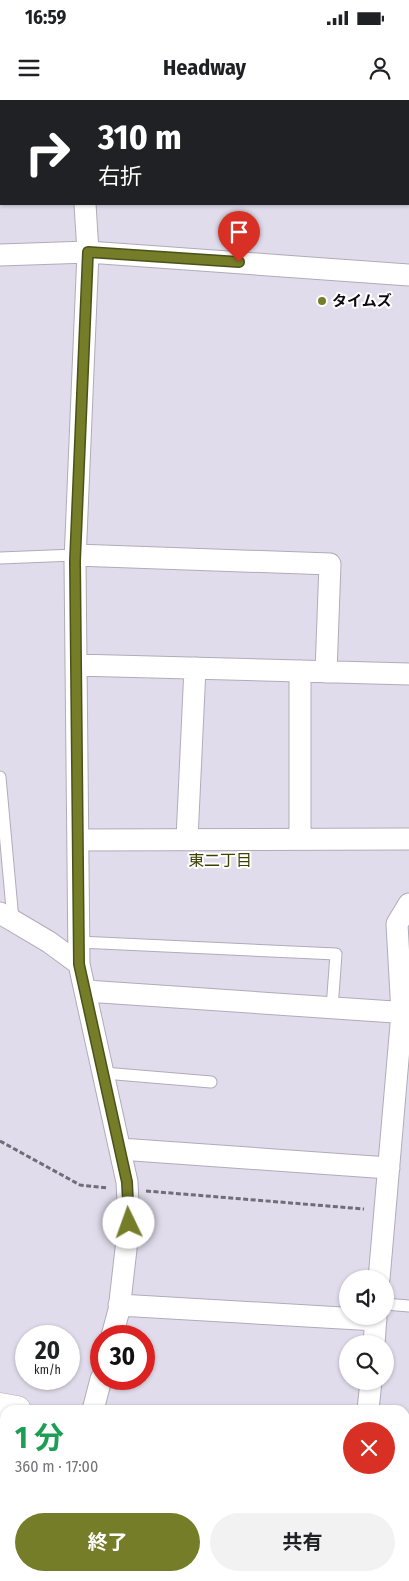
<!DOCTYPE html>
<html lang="ja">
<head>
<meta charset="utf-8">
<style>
	:root { --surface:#fff; --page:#f2f2f2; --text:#202124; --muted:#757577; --accent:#757d28 }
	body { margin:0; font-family:"Fira Sans Condensed","Noto Sans JP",sans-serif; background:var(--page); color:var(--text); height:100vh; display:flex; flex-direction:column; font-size:19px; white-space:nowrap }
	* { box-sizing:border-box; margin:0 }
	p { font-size:16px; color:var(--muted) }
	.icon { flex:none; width:28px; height:28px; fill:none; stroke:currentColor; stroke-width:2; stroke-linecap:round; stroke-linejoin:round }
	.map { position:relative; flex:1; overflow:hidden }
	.side { position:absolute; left:0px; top:1305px; width:410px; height:176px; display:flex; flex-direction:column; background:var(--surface); border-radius:15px 15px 0 0; box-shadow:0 1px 4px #0004 }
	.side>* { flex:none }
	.top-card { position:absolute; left:0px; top:0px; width:410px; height:105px; box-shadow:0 1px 4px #0004; background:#202124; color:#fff; overflow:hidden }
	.buttons { position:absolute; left:339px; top:1170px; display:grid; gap:10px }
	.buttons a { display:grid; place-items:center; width:55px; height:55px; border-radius:50%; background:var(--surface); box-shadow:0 1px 4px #0004; font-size:25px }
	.speed { position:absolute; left:15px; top:1225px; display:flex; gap:10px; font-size:25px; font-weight:700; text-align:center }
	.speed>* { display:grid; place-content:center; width:65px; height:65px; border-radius:50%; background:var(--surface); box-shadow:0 1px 4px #0004; line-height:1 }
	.speed small { font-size:12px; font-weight:400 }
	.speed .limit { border:8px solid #d22; background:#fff; color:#111 }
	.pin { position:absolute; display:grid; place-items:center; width:42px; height:42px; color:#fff; margin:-51px -21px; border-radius:50% 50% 50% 0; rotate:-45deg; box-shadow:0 0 5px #0007 }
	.pin .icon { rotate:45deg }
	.me { position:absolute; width:55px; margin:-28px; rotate:357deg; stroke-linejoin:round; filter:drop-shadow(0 0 4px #0008) }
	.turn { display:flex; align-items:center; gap:18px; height:105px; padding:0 15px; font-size:22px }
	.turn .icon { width:65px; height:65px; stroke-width:2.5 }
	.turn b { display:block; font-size:35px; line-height:42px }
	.round { display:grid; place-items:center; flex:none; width:52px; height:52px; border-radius:26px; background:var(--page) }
	.summary { display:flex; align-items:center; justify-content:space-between; height:85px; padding:0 15px }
	h1 { font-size:30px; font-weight:700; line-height:38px; color:#1e9e55 }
	.action { display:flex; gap:10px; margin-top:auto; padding:10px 15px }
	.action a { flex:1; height:58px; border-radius:30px; background:var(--accent); color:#fff; font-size:20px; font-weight:700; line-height:58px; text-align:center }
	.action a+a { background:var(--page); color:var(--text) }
	.status { display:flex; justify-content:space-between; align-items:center; height:35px; padding:0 25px; background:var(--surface); direction:ltr }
	.status svg { height:14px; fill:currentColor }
	header { display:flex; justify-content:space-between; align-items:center; height:65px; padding:0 15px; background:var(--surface); font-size:22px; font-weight:700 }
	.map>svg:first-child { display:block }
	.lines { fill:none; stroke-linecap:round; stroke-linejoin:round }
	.lane-casing { stroke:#b0abb9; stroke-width:13 }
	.street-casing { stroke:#b0abb9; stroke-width:23 }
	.secondary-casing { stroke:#b0abb9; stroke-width:29 }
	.path { stroke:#706d76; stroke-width:3; stroke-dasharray:5 2.5; stroke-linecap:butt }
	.lane { stroke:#fff; stroke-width:11 }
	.street { stroke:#fff; stroke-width:21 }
	.secondary { stroke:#fff; stroke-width:28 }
	.route-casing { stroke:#4c511a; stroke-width:12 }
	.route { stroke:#757d28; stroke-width:9 }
	.poi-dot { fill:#757d28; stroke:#fff; stroke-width:2 }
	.labels { text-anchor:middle; stroke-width:4; stroke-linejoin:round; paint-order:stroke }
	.poi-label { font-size:15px; font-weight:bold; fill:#0d0b10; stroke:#fff; text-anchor:start }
	.neighbourhood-label { font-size:16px; fill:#3d4203; stroke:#fff }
</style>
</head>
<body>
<div class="status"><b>16:59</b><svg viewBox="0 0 49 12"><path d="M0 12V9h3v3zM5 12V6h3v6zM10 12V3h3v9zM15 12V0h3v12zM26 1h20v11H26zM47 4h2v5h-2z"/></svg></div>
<header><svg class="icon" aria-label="menu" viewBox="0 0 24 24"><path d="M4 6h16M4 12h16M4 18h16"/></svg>Headway<svg class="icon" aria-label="person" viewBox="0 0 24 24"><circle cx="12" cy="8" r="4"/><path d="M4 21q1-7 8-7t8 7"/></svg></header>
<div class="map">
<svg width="409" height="1481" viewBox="0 0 409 1481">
	<rect width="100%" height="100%" fill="#e1dceb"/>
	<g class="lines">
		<g class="lane-casing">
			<path id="lane" d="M0,458l75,-3
				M0,677l13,143
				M79,842l257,12 -4,54
				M104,973l107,9
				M385,1204l24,2"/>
		</g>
		<g class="street-casing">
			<path id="street" d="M82,1v-1
				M85,104l3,48 -13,309 4,403 48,218 2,41 -10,87 -7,26
				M0,155l88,-3 321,23
				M75,455l255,9 -4,108
				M76,565l333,9
				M187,739l8,-171
				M300,739v-168
				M78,740l331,-1
				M0,813l49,29 30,22
				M86,891l323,22
				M120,1049l269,19
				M379,1179l23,-266 -5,-89 12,-20
				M119,1205l257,15
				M374,1244l2,-28
				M93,1310l8,-31
				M368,1310l3,-29
				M199,1476v5
				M289,1481l1,-5"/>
		</g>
		<g class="secondary-casing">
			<path id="secondary" d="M0,1307l17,3
				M405,1346h4"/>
		</g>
		<path class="path" d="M0,1041l80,44 28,3
			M146,1091l218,18"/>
		<use href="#lane" class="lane"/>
		<use href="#street" class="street"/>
		<use href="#secondary" class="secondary"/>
	</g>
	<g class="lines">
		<g class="route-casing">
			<path id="route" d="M129,1123l-2,-41 -48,-218 -4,-403 13,-309 151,10"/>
		</g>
		<use href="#route" class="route"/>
	</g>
	<circle class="poi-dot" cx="322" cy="201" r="5"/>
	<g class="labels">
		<g class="poi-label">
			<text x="332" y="206">タイムズ</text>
		</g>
		<g class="neighbourhood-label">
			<text x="220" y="766">東二丁目</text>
		</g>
	</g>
</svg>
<div class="buttons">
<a><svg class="icon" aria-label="sound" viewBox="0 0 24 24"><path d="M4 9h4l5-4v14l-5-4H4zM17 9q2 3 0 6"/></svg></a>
<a><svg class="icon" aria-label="search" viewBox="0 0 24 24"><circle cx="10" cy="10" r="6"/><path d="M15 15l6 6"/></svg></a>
</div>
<div class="speed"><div>20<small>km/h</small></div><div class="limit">30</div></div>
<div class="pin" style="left:239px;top:162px;background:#d93025"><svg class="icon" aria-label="arrive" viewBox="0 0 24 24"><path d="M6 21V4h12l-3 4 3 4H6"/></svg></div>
<svg class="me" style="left:129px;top:1123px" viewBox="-20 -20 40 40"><circle r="19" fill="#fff"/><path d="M0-13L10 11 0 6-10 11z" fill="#757d28"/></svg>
<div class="top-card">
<div class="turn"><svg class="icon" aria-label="right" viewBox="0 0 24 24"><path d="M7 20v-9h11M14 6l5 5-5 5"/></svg><div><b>310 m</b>右折</div></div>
</div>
<section class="side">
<div class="summary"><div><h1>1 分</h1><p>360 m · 17:00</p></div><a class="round" style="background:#d93025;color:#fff"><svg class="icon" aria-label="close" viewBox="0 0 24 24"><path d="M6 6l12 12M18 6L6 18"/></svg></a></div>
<div class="action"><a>終了</a><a>共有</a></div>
</section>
</div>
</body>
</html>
